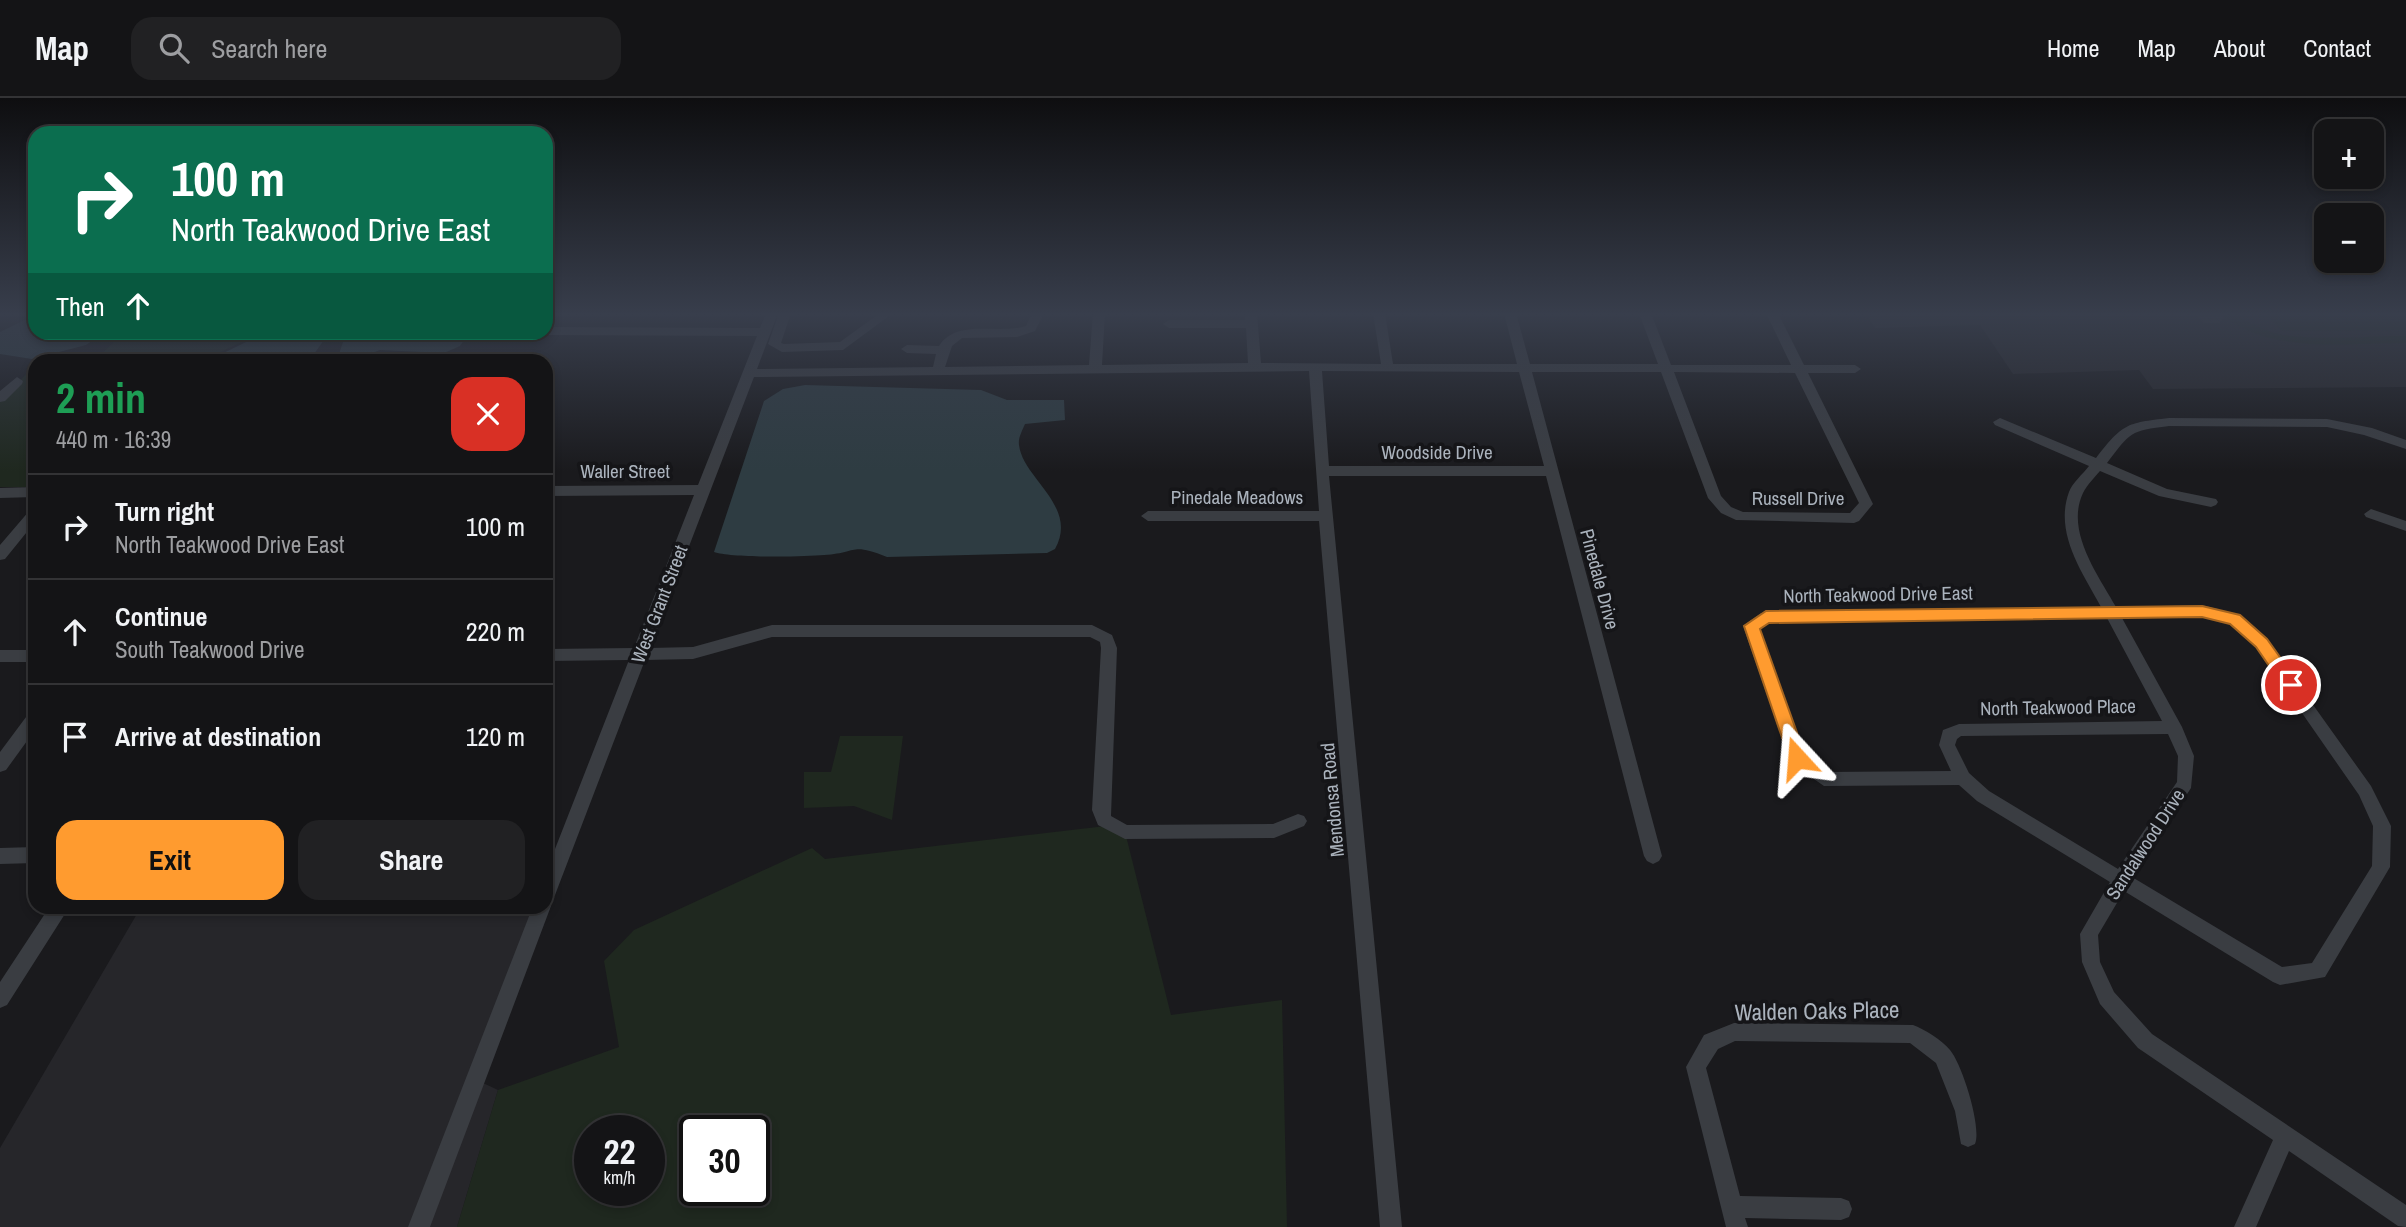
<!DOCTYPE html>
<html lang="en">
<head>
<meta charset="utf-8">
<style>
	:root { --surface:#141416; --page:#212123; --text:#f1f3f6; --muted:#9d9ea1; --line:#333335; --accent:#ff9b2f }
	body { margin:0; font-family:"Archivo Narrow",sans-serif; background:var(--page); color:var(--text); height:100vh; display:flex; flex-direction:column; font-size:26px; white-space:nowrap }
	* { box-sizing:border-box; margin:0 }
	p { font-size:23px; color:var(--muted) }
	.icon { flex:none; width:38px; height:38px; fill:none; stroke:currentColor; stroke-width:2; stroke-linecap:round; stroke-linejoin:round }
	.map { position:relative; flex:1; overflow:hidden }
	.details { position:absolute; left:28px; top:256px; width:525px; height:560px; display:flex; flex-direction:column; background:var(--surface); border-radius:21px; box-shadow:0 4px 10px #0003,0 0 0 2px var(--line) }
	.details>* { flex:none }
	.banner { position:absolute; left:28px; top:28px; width:525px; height:214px; border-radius:21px; box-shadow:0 4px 10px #0003,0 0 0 2px var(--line); background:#0b6e4f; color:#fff; overflow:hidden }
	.buttons { position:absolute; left:2314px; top:21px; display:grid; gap:14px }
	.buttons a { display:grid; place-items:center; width:70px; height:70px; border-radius:14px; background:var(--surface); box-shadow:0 4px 10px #0003,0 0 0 2px var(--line); font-size:35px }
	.speed { position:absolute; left:574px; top:1017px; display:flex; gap:14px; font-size:35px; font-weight:700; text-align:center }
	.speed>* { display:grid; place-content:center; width:91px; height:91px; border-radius:50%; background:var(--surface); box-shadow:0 4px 10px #0003,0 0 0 2px var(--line); line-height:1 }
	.speed small { font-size:18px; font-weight:400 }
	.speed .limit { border:4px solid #111; border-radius:10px; background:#fff; color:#111 }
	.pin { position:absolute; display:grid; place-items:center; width:60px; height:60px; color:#fff; margin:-30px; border:4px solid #fff; border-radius:50%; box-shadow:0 2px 7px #0007 }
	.me { position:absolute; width:77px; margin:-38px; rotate:341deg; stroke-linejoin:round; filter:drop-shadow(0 0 5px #0008) }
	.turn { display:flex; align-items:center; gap:24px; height:147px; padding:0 28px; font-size:32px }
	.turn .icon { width:91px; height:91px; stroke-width:2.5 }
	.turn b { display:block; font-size:49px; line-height:60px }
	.then { display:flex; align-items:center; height:66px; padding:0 28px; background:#0003; gap:14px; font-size:26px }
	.round { display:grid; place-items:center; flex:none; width:74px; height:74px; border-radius:21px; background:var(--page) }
	.summary { display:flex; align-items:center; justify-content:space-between; height:119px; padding:0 28px }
	h1 { font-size:42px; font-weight:700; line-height:52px; color:#1e9e55 }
	.cta { display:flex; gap:14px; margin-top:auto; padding:14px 28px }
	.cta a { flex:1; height:80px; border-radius:21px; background:var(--accent); color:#111; font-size:28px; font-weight:700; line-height:80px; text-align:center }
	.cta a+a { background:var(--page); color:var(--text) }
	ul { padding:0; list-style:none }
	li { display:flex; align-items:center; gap:21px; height:105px; padding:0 28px; border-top:2px solid var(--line) }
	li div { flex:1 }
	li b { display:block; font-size:26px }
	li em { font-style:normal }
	header { display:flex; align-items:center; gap:42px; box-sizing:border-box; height:98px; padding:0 35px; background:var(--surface); border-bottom:2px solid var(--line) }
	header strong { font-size:33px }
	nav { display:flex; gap:38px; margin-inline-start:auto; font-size:24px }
	.search { width:490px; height:63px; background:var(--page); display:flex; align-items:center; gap:18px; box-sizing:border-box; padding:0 24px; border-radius:21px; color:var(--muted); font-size:26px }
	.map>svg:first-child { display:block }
	.built { fill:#26262a }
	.green { fill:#1f281f; fill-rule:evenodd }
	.water { fill:#2e3c42 }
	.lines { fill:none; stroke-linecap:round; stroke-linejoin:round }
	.minor { fill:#3a3d42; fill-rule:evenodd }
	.wall { fill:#36363b }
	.route { fill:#ff9b2f; stroke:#a6651f; stroke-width:2 }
	.labels { text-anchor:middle; stroke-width:7; stroke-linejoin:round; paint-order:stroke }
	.street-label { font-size:19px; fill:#abb3bd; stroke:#151518 }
	.near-street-label { font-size:23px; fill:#abb3bd; stroke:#151518 }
</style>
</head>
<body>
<header>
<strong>Map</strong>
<div class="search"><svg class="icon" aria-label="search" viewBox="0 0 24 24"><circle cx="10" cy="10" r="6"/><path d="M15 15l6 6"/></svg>Search here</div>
<nav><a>Home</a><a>Map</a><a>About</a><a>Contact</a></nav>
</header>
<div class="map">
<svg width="2406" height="1129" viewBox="0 0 2406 1129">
	<rect width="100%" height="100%" fill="#1a1a1d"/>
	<path class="built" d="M1866,215h540v74l-253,2 -14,-19 -126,4 -33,-49 -105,3z
		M141,809h401l-123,320h-419v-79z
		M483,985l15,7 -41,137h-29z"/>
	<path class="green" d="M2219,215c17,0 39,17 60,21 35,7 91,2 127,2v7c-63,0 -135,12 -187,-30z
		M2265,215h141v17l-124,1z
		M129,234h131v1l-56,27h-109l20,-19z
		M29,273h6v116h-35v-85z
		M840,638h63l-11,84 -38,-14 -50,2v-36h27z
		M1123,726l48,191 111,-15 5,227h-830l41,-137 121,-43 -15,-86 30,-31 178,-82 13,11zM590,1032h59v60h-59zM695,1032h59v60h-59z"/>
	<path class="water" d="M35,217v17l68,1 -17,12 -54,14 -32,-5v-22z
		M265,235v-1l64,1 -15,21 -6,4 -99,2z
		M350,235v-1l119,1 -9,13 -16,7 -64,-3 -16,6 -25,-2 4,-12z
		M805,287l176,5 26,10h57l1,20 -40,4c-3,7 -7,14 -6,21 4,34 60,61 36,104l-8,4 -160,4c-37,-15 -29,-4 -63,-2 -21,2 -93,3 -110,-3l50,-151 19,-12z"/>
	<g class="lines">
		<path class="minor" d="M546,215h7l-7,5z
			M766,215h12l-21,56 176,-2 3,-13 -29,-1 -6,-4 6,-4 32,1c18,-28 59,-11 87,-20l6,-13h12l-9,18 -18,6 -55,1 -10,8 -7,21 144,-2 4,-52h12l-3,52 146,-2 -2,-35h-77l-6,-4 6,-4h76v-7h12l4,50 120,1 -8,-51h12l8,51h124l-13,-51h12l14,51h128l-19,-51h12l20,52h120l-25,-52h12l26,52h51l6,4 -6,4h-47l65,131 -14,17 -5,2 -118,-3 -15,-7 -13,-15 -47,-126h-129l130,484 -3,5 -6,3 -6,-3 -3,-5 -98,-380h-217l73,751h-22l-61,-706h-171l-7,-5 7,-5h171l-10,-140 -555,6 -104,271 43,-1 79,-22h320l20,10 5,13 -6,168 16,9 146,-1 25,-10 6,2 3,5 -3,5 -30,12 -149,1 -27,-14 -6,-15 9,-162 -1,-6 -10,-5h-318l-79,22 -48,1 -90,235 -6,7 2,4 -121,321h-22l125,-321h13v-34l83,-212 -83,1v-12l88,-1 60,-153 -148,1v-10l152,-1 59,-149 -211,-1 -5,-3h5v-5l214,1zM1322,273l197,1 25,94h-215zM1674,274l121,1 64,130 -9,10 -107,-1 -12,-5 -10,-11z
			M779,215h12l-10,30 3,1 56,-2 40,-29h13l-50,37 -61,2 -14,-8z
			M17,279l6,4 -1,3 -17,17 -5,1v-11z
			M2000,320l96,40c27,-34 29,-35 73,-40l158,1 45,9 34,12v9l-42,-14 -37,-8 -158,-1c-40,5 -38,6 -62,37l60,26 49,10 2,3 -2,3 -5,2 -52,-11 -59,-25c-5,6 -13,14 -17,22 -18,38 15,82 33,114l86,-2 38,10 26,24 105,147 20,40 -1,41 -65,110 -45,8 -7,-3 -149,-91 -26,44 2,27 14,30 38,42 254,171v22l-8,-1 -109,-75 -33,76h-22l39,-87 -135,-92 -38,-44 -18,-42 -2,-28 30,-52 -133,-81 -18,-16 -135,1 -33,-23 -2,-5 -46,-132 18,-13 340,-6c-19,-35 -47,-74 -32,-115 3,-9 14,-18 20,-26l-94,-41 -2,-3zM2202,519l28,6 26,24 103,148 14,31 -1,40 -60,97 -30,4 -150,-90 59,-89 3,-32 -12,-29 -60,-109zM2107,520l55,103 -203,3 -16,6 -4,15 12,26 -124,1 -23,-18 -45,-126 10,-5zM2168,636l10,22 -1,26 -59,87 -129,-78 -20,-18 -14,-28 2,-6 4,-3z
			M35,389v10l-35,1v-10z
			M35,410v14l-30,37 -5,1v-15l30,-35z
			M2371,411l35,12v10l-40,-14 -2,-3z
			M0,552h35v12h-35z
			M35,614v18l-29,40 -6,2v-20l29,-39z
			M35,749v16l-35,1v-16z
			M50,808h20l-63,99 -7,3v-26z
			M1734,925l179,2c11,4 29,15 37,25 12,14 32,77 25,94l-7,3 -7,-3 -6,-33 -19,-48 -26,-20 -175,-2 -17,8 -12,19 34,128 101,2 8,3 3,8 -3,8 -8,3 -96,-2 3,9h-22l-40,-160 18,-32z"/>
	</g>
	<path class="wall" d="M2194,215h33l-8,10h-15z"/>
	<linearGradient id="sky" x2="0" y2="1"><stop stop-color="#0e0e10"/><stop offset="0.58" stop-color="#383e4c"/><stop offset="1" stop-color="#383e4c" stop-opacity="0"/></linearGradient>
	<rect width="2406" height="373" fill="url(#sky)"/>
	<path class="route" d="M2202,508l38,9 27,24 30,42 2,4 -2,4h-12l-29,-42 -26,-23 -28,-7 -433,6 -9,6 46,129 -3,5h-12l-2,-5 -45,-132 22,-15z"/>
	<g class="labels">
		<g class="street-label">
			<text x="1437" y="361">Woodside Drive</text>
			<text x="625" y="380">Waller Street</text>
			<text x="1237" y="406">Pinedale Meadows</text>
			<text x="1798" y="407">Russell Drive</text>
			<text transform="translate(1600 481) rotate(75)" y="7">Pinedale Drive</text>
			<text transform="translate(1878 496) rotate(-1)" y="7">North Teakwood Drive East</text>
			<text transform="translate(659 506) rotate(-69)" y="7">West Grant Street</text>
			<text transform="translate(2058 609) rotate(-1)" y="7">North Teakwood Place</text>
			<text transform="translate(1332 702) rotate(-95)" y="7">Mendonsa Road</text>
			<text transform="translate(2145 746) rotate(-57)" y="7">Sandalwood Drive</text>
		</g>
		<g class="near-street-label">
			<text transform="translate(1817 913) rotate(-1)" y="8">Walden Oaks Place</text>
		</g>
	</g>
</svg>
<div class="buttons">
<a>+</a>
<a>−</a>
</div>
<div class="speed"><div>22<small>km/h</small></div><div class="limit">30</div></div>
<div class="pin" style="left:2291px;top:587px;background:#d93025"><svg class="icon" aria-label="arrive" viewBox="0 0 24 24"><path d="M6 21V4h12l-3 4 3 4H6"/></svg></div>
<svg class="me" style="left:1797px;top:660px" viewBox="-20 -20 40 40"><path d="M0-17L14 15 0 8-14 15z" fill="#ff9b2f" stroke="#fff" stroke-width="4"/></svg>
<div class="banner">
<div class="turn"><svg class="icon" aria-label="right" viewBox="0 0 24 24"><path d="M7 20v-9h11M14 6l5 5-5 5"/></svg><div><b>100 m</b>North Teakwood Drive East</div></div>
<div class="then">Then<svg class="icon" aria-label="ahead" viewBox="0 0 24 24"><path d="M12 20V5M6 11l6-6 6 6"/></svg></div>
</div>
<section class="details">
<div class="summary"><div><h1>2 min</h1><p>440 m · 16:39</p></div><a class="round" style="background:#d93025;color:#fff"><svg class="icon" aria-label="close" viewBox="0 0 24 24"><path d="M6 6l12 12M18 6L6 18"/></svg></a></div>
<ul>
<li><svg class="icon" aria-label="right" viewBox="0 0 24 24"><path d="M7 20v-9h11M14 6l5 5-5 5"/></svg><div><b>Turn right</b><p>North Teakwood Drive East</p></div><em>100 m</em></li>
<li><svg class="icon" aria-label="ahead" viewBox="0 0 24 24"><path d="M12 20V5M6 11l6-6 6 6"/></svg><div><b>Continue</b><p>South Teakwood Drive</p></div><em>220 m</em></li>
<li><svg class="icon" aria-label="arrive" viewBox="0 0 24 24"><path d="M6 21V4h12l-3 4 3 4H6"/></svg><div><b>Arrive at destination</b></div><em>120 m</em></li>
</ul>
<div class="cta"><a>Exit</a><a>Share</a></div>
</section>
</div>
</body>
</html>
